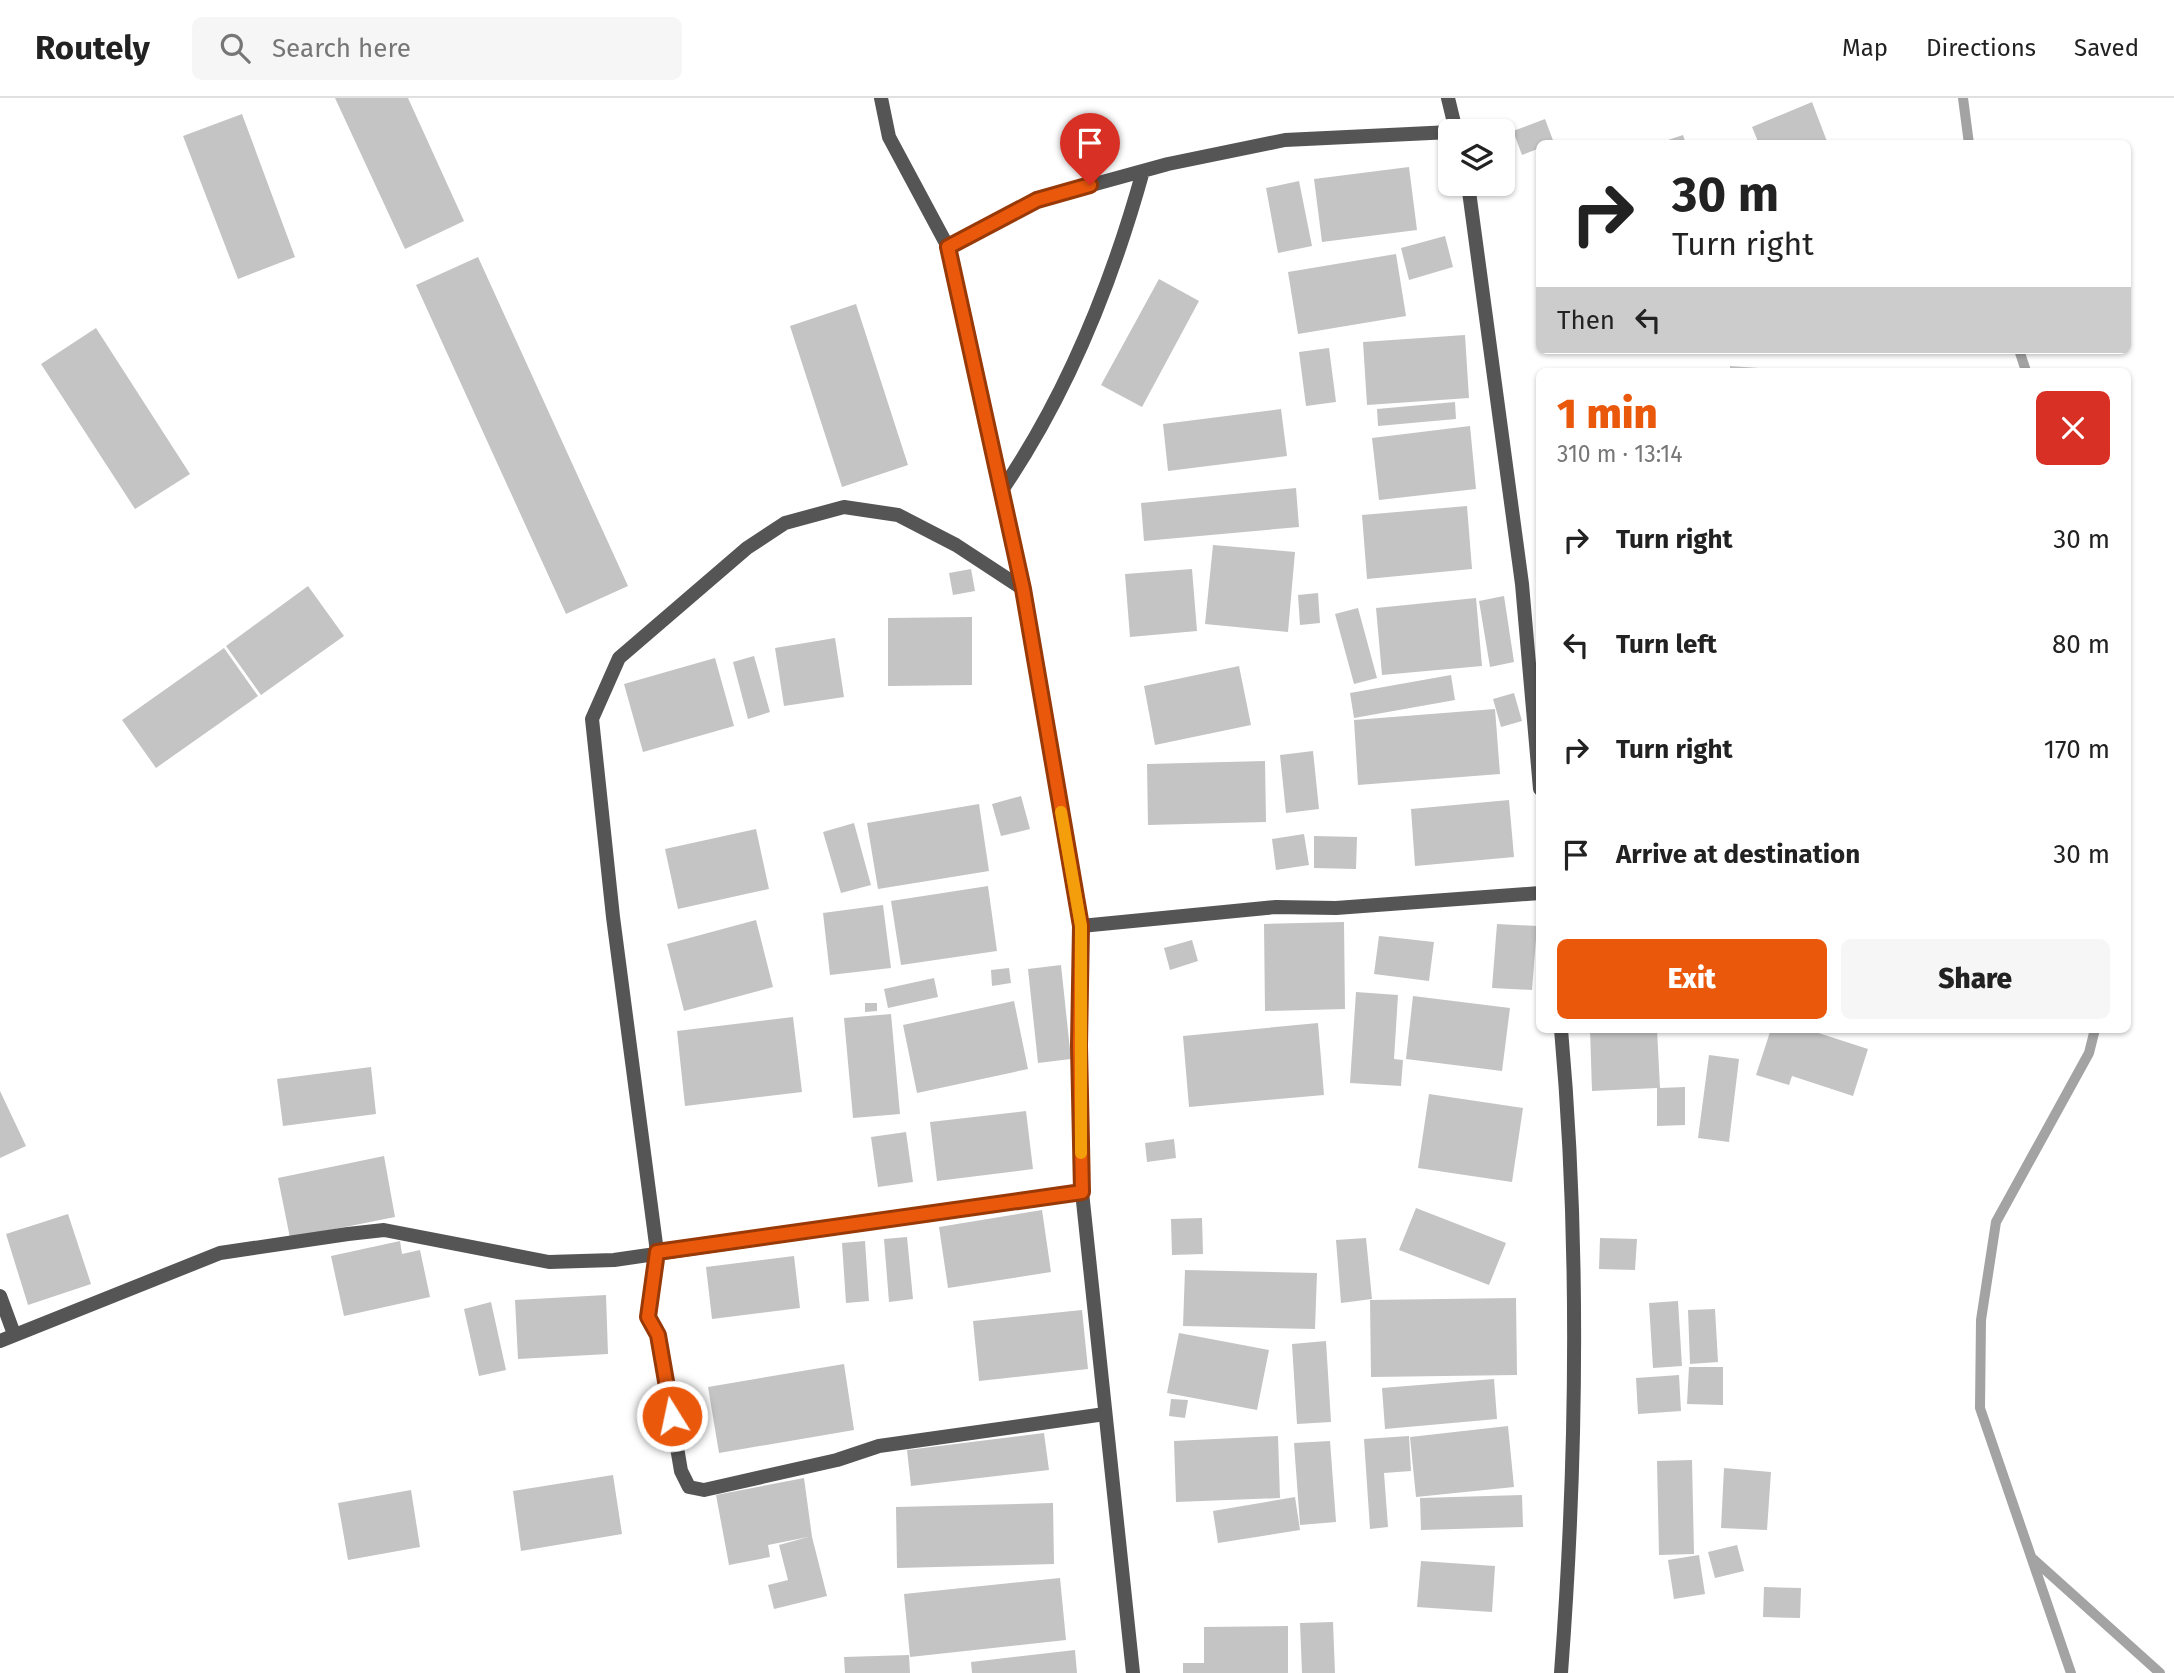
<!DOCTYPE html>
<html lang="en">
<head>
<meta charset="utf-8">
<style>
	:root { --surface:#fff; --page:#f6f6f6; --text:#222; --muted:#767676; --line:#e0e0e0; --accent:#ea580c }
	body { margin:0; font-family:"Fira Sans",sans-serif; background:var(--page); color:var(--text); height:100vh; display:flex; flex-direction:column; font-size:26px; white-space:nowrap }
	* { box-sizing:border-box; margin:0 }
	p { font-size:23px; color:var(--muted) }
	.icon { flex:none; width:38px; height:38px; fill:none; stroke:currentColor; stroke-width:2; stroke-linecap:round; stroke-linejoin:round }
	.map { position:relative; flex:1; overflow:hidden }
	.details { position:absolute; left:1536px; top:270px; width:595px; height:665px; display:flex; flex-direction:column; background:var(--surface); border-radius:10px; box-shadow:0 2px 5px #0004 }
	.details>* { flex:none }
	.hud { position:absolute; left:1536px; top:42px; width:595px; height:214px; border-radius:10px; box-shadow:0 2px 5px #0004; background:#fff; color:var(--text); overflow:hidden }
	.tools { position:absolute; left:1438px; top:21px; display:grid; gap:14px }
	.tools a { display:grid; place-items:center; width:77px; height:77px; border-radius:10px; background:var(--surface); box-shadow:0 2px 5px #0004; font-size:35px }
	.pin { position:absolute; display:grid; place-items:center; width:60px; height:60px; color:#fff; margin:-72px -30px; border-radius:50% 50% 50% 0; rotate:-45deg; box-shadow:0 0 7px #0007 }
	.pin .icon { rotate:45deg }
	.me { position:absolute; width:77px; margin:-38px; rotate:350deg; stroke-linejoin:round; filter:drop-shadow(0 0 5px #0008) }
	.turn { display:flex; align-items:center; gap:24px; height:147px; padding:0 21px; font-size:32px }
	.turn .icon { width:91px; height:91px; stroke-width:2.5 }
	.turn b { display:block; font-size:49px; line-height:60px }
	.then { display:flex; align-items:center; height:66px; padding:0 21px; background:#0003; gap:14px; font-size:26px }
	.round { display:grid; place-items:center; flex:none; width:74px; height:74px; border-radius:10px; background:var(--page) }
	.overview { display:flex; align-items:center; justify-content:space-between; height:119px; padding:0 21px }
	h1 { font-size:42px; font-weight:800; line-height:52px; color:var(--accent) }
	.primary-button { display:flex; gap:14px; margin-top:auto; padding:14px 21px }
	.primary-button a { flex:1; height:80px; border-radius:10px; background:var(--accent); color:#fff; font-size:28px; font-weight:800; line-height:80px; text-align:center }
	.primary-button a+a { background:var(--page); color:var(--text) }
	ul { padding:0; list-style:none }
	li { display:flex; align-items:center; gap:21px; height:105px; padding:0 21px }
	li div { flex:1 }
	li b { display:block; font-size:26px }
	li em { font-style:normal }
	header { display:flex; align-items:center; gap:42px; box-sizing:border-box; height:98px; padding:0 35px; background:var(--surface); border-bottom:2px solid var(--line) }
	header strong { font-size:33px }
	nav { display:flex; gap:38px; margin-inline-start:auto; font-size:24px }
	.search { width:490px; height:63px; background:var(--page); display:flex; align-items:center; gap:18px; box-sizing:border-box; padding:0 24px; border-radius:10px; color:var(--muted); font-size:26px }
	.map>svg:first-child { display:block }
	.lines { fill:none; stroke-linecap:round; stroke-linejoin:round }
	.stream { stroke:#a3a3a3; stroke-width:10 }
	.building { fill:#c4c4c4 }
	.street { stroke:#555; stroke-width:14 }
	.route-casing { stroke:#983908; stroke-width:18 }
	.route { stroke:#ea580c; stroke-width:12 }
	.slow { stroke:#f59e0b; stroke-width:12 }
</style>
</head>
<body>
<header>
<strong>Routely</strong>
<div class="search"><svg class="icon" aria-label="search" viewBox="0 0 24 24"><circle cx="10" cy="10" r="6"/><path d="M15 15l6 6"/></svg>Search here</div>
<nav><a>Map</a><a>Directions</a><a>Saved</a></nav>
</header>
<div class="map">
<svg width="2174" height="1575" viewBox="0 0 2174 1575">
	<rect width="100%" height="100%" fill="#fff"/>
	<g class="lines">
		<path class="stream" d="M1963,0l6,46
			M2019,252l7,21
			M2032,1460l128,115
			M2071,1575l-91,-265 1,-88 15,-98 93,-169 6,-24"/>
	</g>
	<path class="building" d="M335,0h73l56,123 -59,28z
		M1812,4l16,42h-69l-7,-17z
		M242,16l53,143 -57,22 -55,-143z
		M1545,21l9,24 -14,1v4l-18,7 -9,-24z
		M1683,37l3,9h-27v-1z
		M1409,69l8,63 -95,12 -8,-63z
		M1299,83l13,65 -34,7 -12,-65z
		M1445,138l8,31 -44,13 -8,-32z
		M1396,156l10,62 -108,18 -10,-62z
		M478,159l150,329 -62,28 -150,-329z
		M1159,181l40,22 -57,106 -41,-22z
		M856,206l52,161 -66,22 -52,-161z
		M96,230l94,146 -55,35 -94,-145z
		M1465,237l4,63 -102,7 -4,-63z
		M1329,250l7,54 -30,4 -7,-54z
		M1730,268l29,2v3h-29z
		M1455,304l1,17 -78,7 -1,-17z
		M1281,311l6,47 -119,15 -5,-47z
		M1470,328l6,63 -97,11 -7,-62z
		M1296,390l3,39 -155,14 -3,-38z
		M1467,408l5,63 -105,10 -5,-64z
		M1213,447l82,7 -7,80 -83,-8z
		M971,471l4,22 -22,4 -4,-22z
		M1192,471l5,62 -67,6 -5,-63z
		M308,488l36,50 -83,59 -35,-49z
		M1318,495l2,30 -20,2 -2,-30z
		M1504,498l10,66 -24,5 -11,-66z
		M1476,500l6,68 -100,9 -6,-67z
		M1358,510l19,70 -23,6 -19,-70z
		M972,519v68l-84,1v-68z
		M835,540l9,59 -60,9 -9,-58z
		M224,550l34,48 -102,72 -34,-48z
		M754,558l16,56 -22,7 -15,-57z
		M715,560l19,68 -91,26 -19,-68z
		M1239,568l12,59 -96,20 -11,-59z
		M1451,577l4,25 -101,18 -4,-25z
		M1514,595l8,28 -21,6 -8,-28z
		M1495,611l5,65 -142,11 -4,-65z
		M1313,653l6,58 -33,4 -6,-58z
		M1265,663l1,61 -118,3 -1,-61z
		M1021,698l9,33 -29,7 -9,-32z
		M1509,702l5,57 -99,9 -4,-57z
		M979,706l10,67 -111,18 -11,-66z
		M854,725l17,62 -30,8 -18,-61z
		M756,731l13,60 -91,20 -13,-60z
		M1304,736l5,31 -33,5 -4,-31z
		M1314,738l43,1 -1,32 -42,-1z
		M988,788l9,65 -96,14 -10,-64z
		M883,807l8,63 -61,7 -7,-62z
		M756,822l17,67 -89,24 -17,-67z
		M1344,824l1,87 -80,2 -1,-87z
		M1497,826l40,2 -5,64 -40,-2z
		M1379,838l55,6 -5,39 -55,-7z
		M1192,842l6,21 -28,9 -6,-22z
		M1061,867l10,94 -33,4 -10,-94z
		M1009,870l2,15 -19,3 -1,-16z
		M934,880l4,19 -50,11 -4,-19z
		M1356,894l42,3 -4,64 9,1 -2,26 -51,-3z
		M1413,898l97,12 -8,63 -96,-12z
		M1014,903l14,68 -111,24 -14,-68z
		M865,905h12v8l-12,1z
		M891,916l9,100 -47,4 -9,-100z
		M793,919l9,75 -117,14 -8,-75z
		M1318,925l6,72 -135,12 -6,-71z
		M1590,931h67l3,59 25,-1v38l-28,1v-38l-65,3z
		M1771,931h35l62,20 -15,47 -61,-20 -3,9 -33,-10z
		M1709,957l30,4 -10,83 -31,-4z
		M371,969l5,47 -93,12 -6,-47z
		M0,993l26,55 -26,12z
		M1429,996l94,14 -11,74 -94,-14z
		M1026,1013l7,58 -96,12 -7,-59z
		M906,1034l7,50 -35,5 -7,-50z
		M1174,1041l2,19 -29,4 -2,-19z
		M384,1058l11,61 -105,21 -12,-60z
		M1416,1110l90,35 -17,42 -90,-35z
		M1042,1112l9,62 -103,16 -9,-61z
		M68,1116l23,70 -63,21 -22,-71z
		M1202,1120l1,36 -31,1 -1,-36z
		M907,1139l6,62 -24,3 -5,-63z
		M1366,1140l6,61 -31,4 -5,-63z
		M1600,1140l37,1 -2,31 -36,-1z
		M400,1143l2,13 18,-4 10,47 -86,19 -13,-60z
		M865,1143l4,60 -23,2 -4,-60z
		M794,1158l6,52 -88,11 -6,-52z
		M1185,1172l132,3 -2,56 -132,-3z
		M606,1197l2,59 -90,5 -3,-59z
		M1516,1200l1,77 -146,2 -1,-77z
		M1678,1203l4,65 -29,2 -4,-65z
		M491,1204l15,68 -27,6 -15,-67z
		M1715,1211l3,53 -28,2 -2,-54z
		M1082,1212l6,59 -109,12 -6,-60z
		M1179,1235l90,17 -12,60 -90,-17z
		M1326,1243l5,81 -34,2 -5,-80z
		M844,1266l10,66 -135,23 -11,-66z
		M1689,1269h34v38l-36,-1z
		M1679,1277l2,36 -43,3 -2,-36z
		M1494,1281l3,40 -112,10 -3,-41z
		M1171,1301l17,1 -3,18 -16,-2z
		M1508,1328l6,61 -98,10 -6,-60z
		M1044,1335l5,37 -138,16 -4,-36z
		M1278,1338l2,62 -104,4 -2,-61z
		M1409,1338l2,35 -27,2 4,54 -18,2 -6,-90z
		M1330,1343l6,81 -36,3 -6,-82z
		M1692,1362l2,94 -35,1 -2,-94z
		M1724,1370l47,4 -4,58 -46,-2z
		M613,1377l9,59 -101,17 -8,-60z
		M804,1380l8,59 15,59 -53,13 -6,-24 20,-5 -9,-35 29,-8 -40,8 2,12 -41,8 -13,-70z
		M411,1392l9,57 -72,13 -10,-57z
		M1522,1397l1,32 -102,3 -1,-32z
		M1295,1399l5,33 -82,13 -5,-32z
		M1053,1405l1,61 -157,4 -1,-61z
		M1737,1447l7,26 -29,7 -7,-26z
		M1699,1457l6,39 -31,5 -6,-39z
		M1421,1463l74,5 -3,46 -75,-5z
		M1060,1480l6,62 -156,17 -6,-63z
		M1764,1489l37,1 -1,30 -37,-1z
		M1333,1524l2,51h-33l-2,-50z
		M1288,1528v47h-105v-10h21v-36z
		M1075,1552l2,23h-105l-1,-11z
		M909,1557l1,18h-65l-1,-16z"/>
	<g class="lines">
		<path class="street" d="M881,0l8,39 59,110 16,66 59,276 58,337 -2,120 3,146 51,481
			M1448,0l8,33
			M1468,86l54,400 18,205
			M948,149l89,-47 131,-36 117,-24 166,-8
			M1002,392c66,-97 110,-207 141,-319
			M1023,491l-67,-44 -58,-30 -54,-8 -59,16 -38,25 -128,110 -27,61 21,198 44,335 -9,65 10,18 23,136 8,16 15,3 133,-30 42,-14 226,-32
			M1081,828l195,-19 60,1 204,-15
			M0,1198l14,38
			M0,1243l220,-88 128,-19 36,-4 165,32 65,-2 468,-68
			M1561,1575c16,-213 19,-431 0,-644"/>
	</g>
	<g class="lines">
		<g class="route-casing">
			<path id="route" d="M672,1318l-14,-81 -10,-18 9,-65 425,-60 -3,-146 2,-120 -58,-337 -75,-342 89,-47 53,-15"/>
		</g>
		<use href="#route" class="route"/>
		<path class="slow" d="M1061,714l20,114v227"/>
	</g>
</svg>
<div class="tools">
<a><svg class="icon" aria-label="layers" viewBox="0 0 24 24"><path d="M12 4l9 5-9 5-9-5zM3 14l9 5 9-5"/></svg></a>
</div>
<div class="pin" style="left:1090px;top:87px;background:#d93025"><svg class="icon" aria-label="arrive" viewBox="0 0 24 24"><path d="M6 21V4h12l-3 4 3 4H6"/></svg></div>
<svg class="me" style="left:672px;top:1318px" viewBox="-20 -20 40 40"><circle r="17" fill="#ea580c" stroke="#fff" stroke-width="3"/><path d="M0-11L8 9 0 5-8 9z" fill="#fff"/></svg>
<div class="hud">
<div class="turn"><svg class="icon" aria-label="right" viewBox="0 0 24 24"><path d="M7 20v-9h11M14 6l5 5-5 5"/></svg><div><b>30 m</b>Turn right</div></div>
<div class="then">Then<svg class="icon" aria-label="left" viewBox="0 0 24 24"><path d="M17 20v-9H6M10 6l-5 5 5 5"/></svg></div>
</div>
<section class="details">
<div class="overview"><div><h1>1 min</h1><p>310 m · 13:14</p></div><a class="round" style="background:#d93025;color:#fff"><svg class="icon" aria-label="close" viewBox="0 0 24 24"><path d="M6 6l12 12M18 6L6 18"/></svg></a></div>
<ul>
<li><svg class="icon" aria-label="right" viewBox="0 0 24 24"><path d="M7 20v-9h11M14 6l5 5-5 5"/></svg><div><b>Turn right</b></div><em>30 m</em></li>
<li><svg class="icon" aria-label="left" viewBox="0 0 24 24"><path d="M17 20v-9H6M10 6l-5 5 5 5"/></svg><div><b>Turn left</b></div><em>80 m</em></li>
<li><svg class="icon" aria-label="right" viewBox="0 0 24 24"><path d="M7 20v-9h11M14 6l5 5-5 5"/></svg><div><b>Turn right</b></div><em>170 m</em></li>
<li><svg class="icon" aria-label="arrive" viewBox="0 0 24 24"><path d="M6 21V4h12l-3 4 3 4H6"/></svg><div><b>Arrive at destination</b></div><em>30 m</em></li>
</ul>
<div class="primary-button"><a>Exit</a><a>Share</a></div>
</section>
</div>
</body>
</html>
